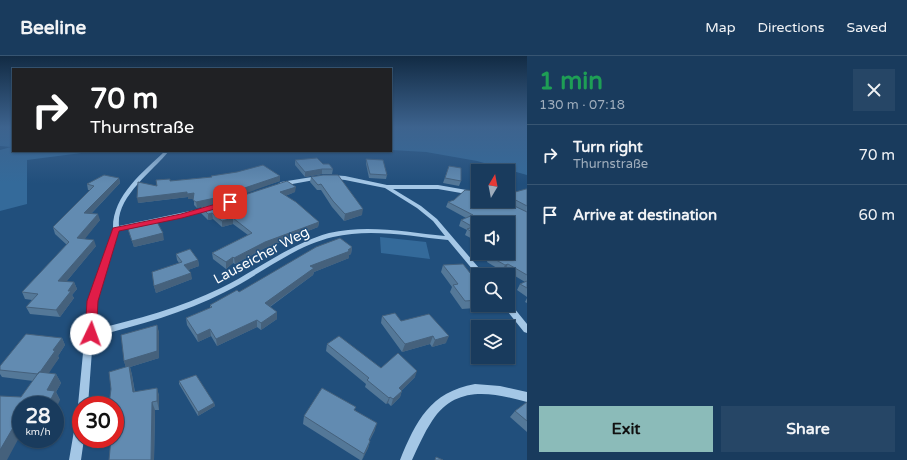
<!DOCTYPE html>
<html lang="en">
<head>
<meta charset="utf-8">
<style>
	:root { --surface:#193b5d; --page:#264666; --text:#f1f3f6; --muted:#9fadbc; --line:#375572; --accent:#8bbbb9 }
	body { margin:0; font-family:"Varela Round",sans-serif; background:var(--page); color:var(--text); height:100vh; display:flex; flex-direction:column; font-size:15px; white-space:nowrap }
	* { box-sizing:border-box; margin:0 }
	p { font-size:13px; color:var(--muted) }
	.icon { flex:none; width:22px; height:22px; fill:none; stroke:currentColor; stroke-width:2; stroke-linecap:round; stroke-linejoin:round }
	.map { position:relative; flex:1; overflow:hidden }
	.details { display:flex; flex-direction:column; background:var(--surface); width:380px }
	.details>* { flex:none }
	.guide { position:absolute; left:12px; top:12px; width:380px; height:84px; border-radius:0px; box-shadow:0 1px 3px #0004,0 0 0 1px var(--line); background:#202124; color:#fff; overflow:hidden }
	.needle { width:26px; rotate:10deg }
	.buttons { position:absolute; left:471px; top:108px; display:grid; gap:8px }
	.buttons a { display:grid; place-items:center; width:44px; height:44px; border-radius:0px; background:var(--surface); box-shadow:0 1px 3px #0004,0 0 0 1px var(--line); font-size:20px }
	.speed { position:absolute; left:12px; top:340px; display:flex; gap:8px; font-size:20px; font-weight:700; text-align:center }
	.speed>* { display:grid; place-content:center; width:52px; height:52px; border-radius:50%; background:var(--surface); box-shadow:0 1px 3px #0004,0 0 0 1px var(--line); line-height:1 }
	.speed small { font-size:10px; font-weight:400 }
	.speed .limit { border:6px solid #d22; background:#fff; color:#111 }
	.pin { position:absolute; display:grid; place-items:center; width:34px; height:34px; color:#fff; margin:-17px; border-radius:8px; box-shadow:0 2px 6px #0006 }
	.me { position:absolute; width:44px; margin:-22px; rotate:3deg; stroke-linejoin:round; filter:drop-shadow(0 0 3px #0008) }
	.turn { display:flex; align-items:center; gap:14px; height:84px; padding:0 12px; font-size:18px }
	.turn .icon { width:52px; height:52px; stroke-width:2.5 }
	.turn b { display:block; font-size:28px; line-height:34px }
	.round { display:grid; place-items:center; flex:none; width:42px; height:42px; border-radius:0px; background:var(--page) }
	.summary { display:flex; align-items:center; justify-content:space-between; height:68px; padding:0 12px }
	h1 { font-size:24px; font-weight:700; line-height:30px; color:#1e9e55 }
	.primary-button { display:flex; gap:8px; margin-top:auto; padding:8px 12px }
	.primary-button a { flex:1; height:46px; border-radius:0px; background:var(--accent); color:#111; font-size:16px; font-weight:700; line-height:46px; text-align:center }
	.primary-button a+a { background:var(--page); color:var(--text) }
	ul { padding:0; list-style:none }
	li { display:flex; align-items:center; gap:12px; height:60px; padding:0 12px; border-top:1px solid var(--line) }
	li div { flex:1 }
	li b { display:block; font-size:15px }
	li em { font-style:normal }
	header { display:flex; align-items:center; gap:24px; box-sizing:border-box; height:56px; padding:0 20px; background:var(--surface); border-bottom:1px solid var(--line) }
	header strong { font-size:19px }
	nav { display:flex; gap:22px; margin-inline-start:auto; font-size:14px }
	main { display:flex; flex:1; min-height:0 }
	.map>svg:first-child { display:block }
	.green { fill:#346a9a }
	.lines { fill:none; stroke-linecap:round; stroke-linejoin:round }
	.minor { fill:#a4c7e6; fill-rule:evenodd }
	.wall { fill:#547898 }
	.shaded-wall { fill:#45617c }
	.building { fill:#628bb1; stroke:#45617c }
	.route { fill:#e11d48; stroke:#92132f }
	.labels { text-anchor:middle; stroke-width:3; stroke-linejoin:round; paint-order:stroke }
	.street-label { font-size:14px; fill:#fff; stroke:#214f7c }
</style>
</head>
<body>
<header>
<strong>Beeline</strong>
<nav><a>Map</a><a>Directions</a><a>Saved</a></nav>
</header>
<main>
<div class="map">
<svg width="527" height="404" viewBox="0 0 527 404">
	<rect width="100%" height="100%" fill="#214f7c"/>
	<path class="green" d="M0,71h13v24h84l-70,9v44l-27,7v-61l11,-3 -11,-1z
		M391,71h136v48l-50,-14 -51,-9 -35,-2z
		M380,181l46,5 4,17 -49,-6z"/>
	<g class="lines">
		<path class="minor" d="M165,95h4c-17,21 -53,46 -50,75l90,-19 3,2 -3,2 -90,19 -23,71 -2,29c43,-11 86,-22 127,-42 36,-18 69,-44 108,-55 38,-9 78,-1 116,3l-12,-15 -16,-13 -32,-20 -40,-8 -16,-2 -1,-1 3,-2 14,1 42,9h51l40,7v4l-40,-7h-45l28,17 16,13 48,56h-7v1l-30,-36c-37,-4 -78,-12 -115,-3 -39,9 -72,37 -108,55 -41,21 -86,33 -132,45l-5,68h-7v4l-2,-1 -1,-3 10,-104 25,-72c-1,-33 30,-57 52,-78z
			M318,120l2,1v2l-39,7 -3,-2 3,-2z
			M508,246l2,1 17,21v9l-3,-1 -20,-25 -1,-2h5z
			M475,328l25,2 27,6v10c-36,-10 -72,-17 -95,19 -8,12 -14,26 -20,39h-12c16,-39 30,-68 75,-76z
			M81,364v19h3l-3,21h-12l6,-35 2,-4z"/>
	</g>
	<path class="wall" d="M366,103l21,16 -1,4 -17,-1 -3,-14z
		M295,104l28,4 10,5 -1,5h-10l-17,3 -10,-12z
		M449,110l12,15 -2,5 -16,-3z
		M211,120h69v5l-83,27 -3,-3v-6h-6v-2l-50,6 32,-22 41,-4z
		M311,121l51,38 -18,6 -12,-14 -11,-17h-4l-7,-8z
		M119,122l1,5 -29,31 9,6 -16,19 12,7 -30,36h8l3,7 -5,6 2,3 -14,19 -30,-3 -4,-7 6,-7 -7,-1 -3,-7 45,-47 -12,-11 -2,-7 37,-37h-2l-1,-6z
		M478,128v7l-4,-1 2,-5z
		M527,133v23l-23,-11h4v-7z
		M295,136l-10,4 34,26 -1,5 -53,21 -30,16 -2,-1 -7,6 -13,-10 -1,-6 36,-18 -15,-11 -11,3 -9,-8 -5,1 -7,-7v-6z
		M478,145l49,11v85l-10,-7 3,-6 5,-2 -20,-12 -3,1 -15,-9 2,-6 19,-3 -30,-30v19l-13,-7 2,-5 -8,-4 2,-6 5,-2 -20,-11 2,-5z
		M128,173l36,11 -30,7z
		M352,191l-1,7 -2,1v3l-35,14 -1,3 -43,32 7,12 -16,11 -4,-3 -40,19 -6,-10 -13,6 -11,-17 -1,-7 24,-10v-3l29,-13z
		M176,198l22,6 1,6 -11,4 4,9 -36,14 -2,-7 25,-23 -2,-3z
		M443,209l35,18v22h10v2l-26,2 -12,-17 2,-5 -11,-15z
		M527,242v5l-2,-1z
		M382,260l19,5 45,22 -14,4 -2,-3 -28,8 -21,-29z
		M157,269l2,8v25l-29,9 2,8 3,17 22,-4 2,8v14h-4l-1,50 -30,-99z
		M62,282l3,7 -7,11 1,2 -11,15 8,1 5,9 -5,9 4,8 -39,-3 12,-16 -31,-4 -2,-3v-8z
		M327,288l54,24 34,9 -13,13 -2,7 -9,9 -3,-3 -2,1 -21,-17 1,-3 -40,-33z
		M179,325l35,22 1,3 -17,10 -19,-32z
		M527,346v30l-17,-15 5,-6z
		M355,354l20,20 -5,10v1l-2,7 -6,12h-2l-57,-36 1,-8z"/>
	<path class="shaded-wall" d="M322,113v5l-17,3v-5z
		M280,120v5l-64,23 -19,4 -1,-6z
		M119,122l1,5 -34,36 -2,-6z
		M296,131l-1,5 -15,6v-6z
		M187,136l7,1v6h-6v-2l-50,6 -1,-5z
		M363,153l-1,6 -18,6 1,-7z
		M212,157l1,6 -5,1v-6z
		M98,158l2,6 -20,25 -3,-7z
		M233,162v6l-11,3v-6z
		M319,166l-1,5 -53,21 -30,16 -1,-6 31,-16z
		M163,177l1,7 -30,7 -2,-6z
		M94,184l2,6 -35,42 -3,-7z
		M352,191l-1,7 -2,1v3l-35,14 -1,3 -48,35v-7l45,-37z
		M233,201v6l-7,6v-7z
		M198,204l1,6 -14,5 -1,-6z
		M508,208l-3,6 -3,1 3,-6z
		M191,217l1,6 -36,14 -2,-7z
		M74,226l3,7 -5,6 2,3 -14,19 -4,-7 12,-19z
		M277,256v7l-16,11v-7z
		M257,264v7l-40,19 -1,-7z
		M157,269l2,8v25l-29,9 2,8 4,26 -12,-40z
		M210,273l1,7 -13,6 -1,-7z
		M433,280l-3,8 -28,8 3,-8z
		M449,280l-3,7 -14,4 3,-7z
		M62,282l3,7 -7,11 1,2 -16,24 -5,-8 15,-24z
		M417,315l-2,6 -18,18 2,-7z
		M56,318l5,9 -5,9 4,8 -5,11v-6h-7l-1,-15z
		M157,332l2,8v14l-2,-9z
		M402,335l-2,6 -9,9 2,-7z
		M390,341l-2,6 -2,1 3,-6z
		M152,346l3,8 -1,50h-3z
		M214,347l1,3 -17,10v-4z
		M21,358v20l-14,26h-7v-10z
		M377,367l-2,7 -9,17 3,-7z
		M370,385l-2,7 -6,12 2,-6z"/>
	<path class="building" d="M317,102l6,6h6l4,5h-11l-17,3 -10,-12z
		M366,103l17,1 4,15 -17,-1z
		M263,109l17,11 -65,22 -19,4 -3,-2 1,-7 -7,1v-2l-50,6 1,-16 19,4 -1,-6 14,-1v2l42,-4 -1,-1 26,-4z
		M449,110l12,2v13l-16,-3z
		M104,119l15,3 -35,35 14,1 -21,24 17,2 -36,41 16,1 -6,9h3l-15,19 -30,-3 12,-13 -16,-2 47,-50 -16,-15 41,-41 -7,-2z
		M323,119h15l25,34 -18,5 -12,-13 -12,-17 -3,1 -7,-8z
		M287,125l9,6 -16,5 16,10 23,20 -54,20 -31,16 -1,-1 -7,5 -14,-9 40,-20 -19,-15 -11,3 -10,-8 -4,1 -7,-7 19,-4z
		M526,133h1v17l-19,-10v-2z
		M465,134l13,1v10h26l23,11v63l-19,-11 -3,1 -16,-9 7,-3h12v-30h-30v12l-11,-6 6,-2 -12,-7 12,-5 -25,-13 6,-2z
		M157,166l6,11 -31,8 -4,-12z
		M340,182l12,9 -4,3 2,1 -40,15 4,2 -49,35 12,9 -16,11 -4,-3 -41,19 -6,-10 -13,6 -11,-17 26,-11 -2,-2 27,-15 2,2 77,-45z
		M190,193l8,11 -14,5 7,8 -37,13 -2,-14 30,-10 -6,-8z
		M463,208l15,19v17l-13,1 -12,-16 5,-1 -15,-19z
		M527,225v7l-7,-4z
		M395,257l6,8 28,-7 20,22 -14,4 -2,-4 -28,8 -23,-28z
		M157,269v26l-33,10 -3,-26z
		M26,278l36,4 -9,12 2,1 -15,21h-1l-1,2 -38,-4v-4z
		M339,280l42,32 17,-15 19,18 -18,17 3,3 -9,8 -3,-2 -1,1 -22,-18 2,-2 -42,-34z
		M129,310l4,26 24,-4v13l-5,1 -1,58h-42l2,-21h4v-34h-6l2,-16 -2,-17z
		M39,316l17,2 -9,16 8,1 -7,14h-27v9l-21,36v-54l21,1z
		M196,319l18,28 -16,9 -19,-31z
		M322,332l34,19 -2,3 23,13 -8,17 1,1 -6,13 -60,-38z
		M527,346v19l-12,-10z
		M436,401l7,3h-8z"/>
	<linearGradient id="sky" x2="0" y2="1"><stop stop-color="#122b44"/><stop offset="0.56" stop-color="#3d638e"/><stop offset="1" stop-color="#3d638e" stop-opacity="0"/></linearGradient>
	<rect width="527" height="127" fill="url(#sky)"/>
	<path class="route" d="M230,144l3,1v3l-51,14 -63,13 -21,70 -2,33 -1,4 -4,1 -4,-1 -2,-4 2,-33 26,-73 68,-14z"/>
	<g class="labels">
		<g class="street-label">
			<text transform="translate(261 199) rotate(-28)" y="5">Lauseicher Weg</text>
		</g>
	</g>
</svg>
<div class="buttons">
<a><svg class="needle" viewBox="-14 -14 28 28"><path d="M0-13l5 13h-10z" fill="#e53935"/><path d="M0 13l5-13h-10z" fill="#9fadbc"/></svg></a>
<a><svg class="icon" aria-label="sound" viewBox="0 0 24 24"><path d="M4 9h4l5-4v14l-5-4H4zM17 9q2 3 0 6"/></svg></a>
<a><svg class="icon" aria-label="search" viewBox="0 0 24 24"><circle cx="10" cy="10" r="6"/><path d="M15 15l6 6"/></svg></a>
<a><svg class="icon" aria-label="layers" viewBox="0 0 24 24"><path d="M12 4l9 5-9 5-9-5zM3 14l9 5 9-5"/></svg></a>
</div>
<div class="speed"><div>28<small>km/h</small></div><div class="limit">30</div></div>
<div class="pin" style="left:230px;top:146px;background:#d93025"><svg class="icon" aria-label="arrive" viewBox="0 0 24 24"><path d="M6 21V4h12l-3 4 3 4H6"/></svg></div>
<svg class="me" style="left:91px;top:278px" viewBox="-20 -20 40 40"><circle r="19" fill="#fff"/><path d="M0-13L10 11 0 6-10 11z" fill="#e11d48"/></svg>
<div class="guide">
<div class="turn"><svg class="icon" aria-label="right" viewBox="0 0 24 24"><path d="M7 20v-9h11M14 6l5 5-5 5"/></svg><div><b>70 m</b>Thurnstraße</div></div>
</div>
</div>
<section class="details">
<div class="summary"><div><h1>1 min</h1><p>130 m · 07:18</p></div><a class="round"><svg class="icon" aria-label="close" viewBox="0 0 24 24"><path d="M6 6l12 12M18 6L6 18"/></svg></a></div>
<ul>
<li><svg class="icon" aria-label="right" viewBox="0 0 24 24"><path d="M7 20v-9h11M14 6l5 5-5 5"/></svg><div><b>Turn right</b><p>Thurnstraße</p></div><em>70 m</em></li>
<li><svg class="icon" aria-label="arrive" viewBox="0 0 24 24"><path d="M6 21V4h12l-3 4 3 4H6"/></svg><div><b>Arrive at destination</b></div><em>60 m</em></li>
</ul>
<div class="primary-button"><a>Exit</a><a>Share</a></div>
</section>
</main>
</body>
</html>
